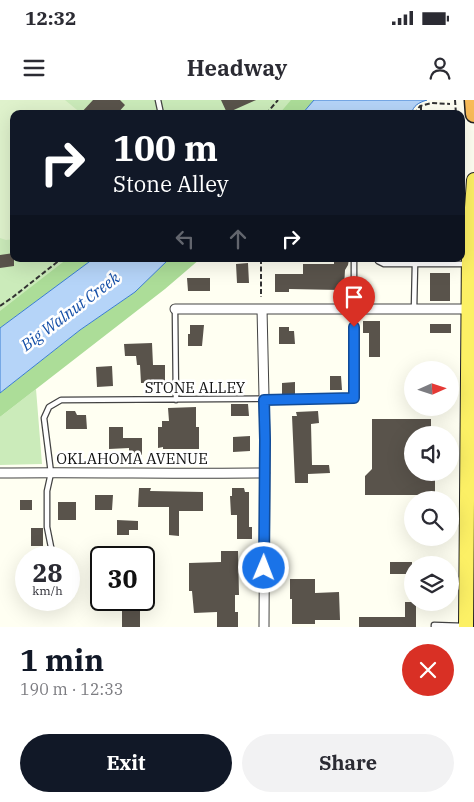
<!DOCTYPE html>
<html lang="en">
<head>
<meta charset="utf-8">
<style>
	:root { --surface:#fff; --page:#f2f2f3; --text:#2b2b33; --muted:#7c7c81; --accent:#111827 }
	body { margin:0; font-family:"IBM Plex Serif",serif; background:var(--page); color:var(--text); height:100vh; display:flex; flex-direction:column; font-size:19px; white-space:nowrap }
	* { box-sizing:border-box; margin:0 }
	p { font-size:16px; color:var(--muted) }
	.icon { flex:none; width:28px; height:28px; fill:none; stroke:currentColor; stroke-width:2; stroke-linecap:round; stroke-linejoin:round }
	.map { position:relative; height:527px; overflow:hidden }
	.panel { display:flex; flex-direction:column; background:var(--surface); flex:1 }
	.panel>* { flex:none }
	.top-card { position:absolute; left:10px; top:10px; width:455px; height:152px; border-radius:10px; box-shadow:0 5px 20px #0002; background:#111827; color:#fff; overflow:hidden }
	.needle { width:32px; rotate:87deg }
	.fabs { position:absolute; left:404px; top:261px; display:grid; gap:10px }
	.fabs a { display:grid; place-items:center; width:55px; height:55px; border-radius:50%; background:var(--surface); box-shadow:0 5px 20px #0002; font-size:25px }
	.speed { position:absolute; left:15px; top:446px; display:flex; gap:10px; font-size:25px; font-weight:700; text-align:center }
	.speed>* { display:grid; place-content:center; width:65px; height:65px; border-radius:50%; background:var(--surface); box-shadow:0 5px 20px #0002; line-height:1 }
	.speed small { font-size:12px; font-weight:400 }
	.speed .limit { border:2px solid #111; border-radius:8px; background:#fff; color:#111 }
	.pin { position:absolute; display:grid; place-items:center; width:42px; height:42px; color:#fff; margin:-51px -21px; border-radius:50% 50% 50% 0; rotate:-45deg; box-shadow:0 0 5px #0007 }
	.pin .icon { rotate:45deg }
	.me { position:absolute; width:55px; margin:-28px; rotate:1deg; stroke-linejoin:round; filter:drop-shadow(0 0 4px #0008) }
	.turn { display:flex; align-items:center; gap:18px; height:105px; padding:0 20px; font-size:22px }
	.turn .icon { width:65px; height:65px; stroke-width:2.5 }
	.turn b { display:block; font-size:35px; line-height:42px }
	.lanes { display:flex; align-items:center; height:48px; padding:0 20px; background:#0003; justify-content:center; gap:25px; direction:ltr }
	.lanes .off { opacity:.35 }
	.round { display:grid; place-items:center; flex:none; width:52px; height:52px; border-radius:26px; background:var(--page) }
	.head { display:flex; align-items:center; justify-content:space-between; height:85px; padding:0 20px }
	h1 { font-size:30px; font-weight:700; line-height:38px; color:var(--accent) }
	.action { display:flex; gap:10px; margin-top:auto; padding:10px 20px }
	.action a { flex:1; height:58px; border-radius:30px; background:var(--accent); color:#fff; font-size:20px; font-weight:700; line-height:58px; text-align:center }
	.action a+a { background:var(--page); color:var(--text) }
	.status { display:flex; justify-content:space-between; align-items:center; height:35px; padding:0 25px; background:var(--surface); direction:ltr }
	.status svg { height:14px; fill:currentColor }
	header { display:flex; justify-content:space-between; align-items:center; height:65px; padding:0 20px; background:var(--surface); font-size:22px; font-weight:700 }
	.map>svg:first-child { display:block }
	.green { fill:#cbebba }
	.forest { fill:#acdd98 }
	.pitch { fill:#dff2cc }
	.water { fill:#b5d4f8; stroke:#397cd2 }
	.building { fill:#59534b }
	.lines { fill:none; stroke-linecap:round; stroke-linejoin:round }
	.lane-casing { stroke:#434343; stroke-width:7 }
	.street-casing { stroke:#434343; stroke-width:11 }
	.primary-casing { stroke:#212121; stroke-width:16 }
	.highway-casing { stroke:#212121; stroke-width:19 }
	.path { stroke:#323232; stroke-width:2; stroke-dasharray:5 2.5; stroke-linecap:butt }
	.lane { stroke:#fff; stroke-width:4.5 }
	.street { stroke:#fff; stroke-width:9 }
	.primary { stroke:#fcf065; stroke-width:14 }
	.highway { stroke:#f8bb57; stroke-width:16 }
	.path-bridge { stroke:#323232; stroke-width:2; stroke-dasharray:5 2.5; stroke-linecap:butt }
	.route-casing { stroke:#114b97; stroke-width:12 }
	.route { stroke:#1a73e8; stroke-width:9 }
	.labels { text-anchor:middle; stroke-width:5; stroke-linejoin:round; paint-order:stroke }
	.street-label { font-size:15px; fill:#101010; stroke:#fff }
	.water-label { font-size:16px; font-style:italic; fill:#134ea7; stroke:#fff }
</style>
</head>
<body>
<div class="status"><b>12:32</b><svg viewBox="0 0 49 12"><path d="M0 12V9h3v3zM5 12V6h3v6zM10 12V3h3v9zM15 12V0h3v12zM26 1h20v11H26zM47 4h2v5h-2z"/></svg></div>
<header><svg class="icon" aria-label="menu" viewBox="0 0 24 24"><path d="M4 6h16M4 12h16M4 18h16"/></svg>Headway<svg class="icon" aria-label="person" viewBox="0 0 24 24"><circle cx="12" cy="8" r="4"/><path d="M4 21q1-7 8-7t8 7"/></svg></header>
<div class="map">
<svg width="474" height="527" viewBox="0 0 474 527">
	<rect width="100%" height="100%" fill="#fffff2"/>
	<path class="green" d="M0,0h327l-24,14h-289v145h84l-98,67z
		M36,289l6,75 -42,1v-48z"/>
	<path class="forest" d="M291,0h23l-12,14h-23z
		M67,159h26l-93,69v-17z
		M169,159h31l-35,30 -165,128v-24l80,-63 55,-38z"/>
	<path class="pitch" d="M0,0h65l17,14h-68v125l-8,1 -6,-2z"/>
	<path class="water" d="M314,0h113c-9,3 -13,5 -16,14h-109z
		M93,159h76l-34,33 -55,38 -80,63v-65z"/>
	<path class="building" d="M93,0h27l5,5 -8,9h-37z
		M221,0h35l-29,13z
		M14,153v13l-14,2v-13z
		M334,159h15l-1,6 -3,5 -1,18h-4v2l-51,-1v3h-14v-18h28v-10h31z
		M248,163l1,20h-12l-1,-19z
		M430,173h20v28h-20z
		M187,178h23v13h-22z
		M363,221h17v36h-11v-24h-6z
		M430,224h21v9h-21z
		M190,225h14l-2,21h-14v-12h2z
		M279,227h10v4h5l1,13h-16z
		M152,243l1,22h12v18h-24l-1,-18h-3l-1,-9h-11l-1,-12z
		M112,266l1,20 -16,1 -1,-20z
		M330,276h11l1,14h-12z
		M295,282v12h-13v-11z
		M231,304h17l1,12h-18z
		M196,307v20h3v22h-36v-2l-5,1v-21h4v-6h7l-1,-13z
		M66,311h9l2,4h9l1,14h-21z
		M318,311l1,12 -8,1 1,41h17l1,8 -22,1v9h-13l-3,-67h5l-1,-4z
		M372,319h59v16h-19v37h23v23h-70v-19l7,-7z
		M109,327h14v11h19v17h-13v-7l-20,1z
		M250,336v15l-17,1v-15z
		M139,388h12l-1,3 53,1v19h-24v25l-10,-1v-28h-31z
		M232,388h12l1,4h4v35h3v12h-15v-24h-6l-1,-19h2z
		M95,395h18l-1,15h-17z
		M20,400h12v10h-12z
		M58,402h18v18h-18z
		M117,420l21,1v9h-9v5h-12z
		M31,428h12v18h-12z
		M221,451h17l1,44h-4v17h3v15h-21v-15l-23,1 -2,-22h-3v-28l32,-1z
		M390,462h22v12h-22z
		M290,479h25v14l24,-1 1,28h-25v4h-23v-25h-2z
		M122,500h18v27h-18z
		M405,502h11v25h-57v-10h46z"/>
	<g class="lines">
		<g class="lane-casing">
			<path id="lane" d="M158,0l3,14
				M378,159v2l6,3h82
				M175,209l1,91
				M414,209l1,-45
				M51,447l-4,-20v-36l4,-18 -7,-55 5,-11 12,-7 293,-2v-139
				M434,527v-2l30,1"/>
		</g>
		<g class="street-casing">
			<path id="street" d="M175,209h299
				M262,209l3,131 -1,187
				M0,373c88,-1 177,1 265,0"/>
		</g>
		<g class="primary-casing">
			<path id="primary" d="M466,527l3,-378 5,-69"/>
		</g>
		<g class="highway-casing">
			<path id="highway" d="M473,0l1,14"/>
		</g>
		<path class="path" d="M421,6v8
			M266,14l12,-14
			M414,14l6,-8 12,-3 18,1
			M261,159v38
			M0,206l13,-9 48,-38"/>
		<use href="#lane" class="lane"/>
		<use href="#street" class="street"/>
		<use href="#primary" class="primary"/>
		<use href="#highway" class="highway"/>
		<path class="path-bridge" d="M455,0l1,14"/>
	</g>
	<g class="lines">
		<g class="route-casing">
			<path id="route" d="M264,468l1,-128 -1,-40 90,-2v-71"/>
		</g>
		<use href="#route" class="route"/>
	</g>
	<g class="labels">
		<g class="street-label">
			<text x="195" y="293">STONE ALLEY</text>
			<text x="132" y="364">OKLAHOMA AVENUE</text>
		</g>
		<g class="water-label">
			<text transform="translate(70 211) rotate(-37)" y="6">Big Walnut Creek</text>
		</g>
	</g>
</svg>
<div class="fabs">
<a><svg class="needle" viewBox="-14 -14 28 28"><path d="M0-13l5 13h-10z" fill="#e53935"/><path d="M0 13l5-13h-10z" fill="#7c7c81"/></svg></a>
<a><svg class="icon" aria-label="sound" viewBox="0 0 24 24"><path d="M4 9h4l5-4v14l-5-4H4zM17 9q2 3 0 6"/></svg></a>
<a><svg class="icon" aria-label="search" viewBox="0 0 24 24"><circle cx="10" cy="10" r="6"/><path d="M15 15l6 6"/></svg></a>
<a><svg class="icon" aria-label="layers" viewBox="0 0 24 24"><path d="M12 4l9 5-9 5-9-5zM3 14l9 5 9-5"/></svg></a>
</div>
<div class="speed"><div>28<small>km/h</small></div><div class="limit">30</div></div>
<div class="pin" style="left:354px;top:227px;background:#d93025"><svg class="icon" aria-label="arrive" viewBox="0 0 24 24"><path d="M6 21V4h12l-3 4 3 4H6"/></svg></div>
<svg class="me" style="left:264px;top:468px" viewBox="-20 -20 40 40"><circle r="17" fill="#1a73e8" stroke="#fff" stroke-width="3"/><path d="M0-11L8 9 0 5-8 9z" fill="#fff"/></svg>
<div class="top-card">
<div class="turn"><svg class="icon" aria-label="right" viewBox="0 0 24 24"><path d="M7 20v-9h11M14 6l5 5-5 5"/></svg><div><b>100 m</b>Stone Alley</div></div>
<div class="lanes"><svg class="icon off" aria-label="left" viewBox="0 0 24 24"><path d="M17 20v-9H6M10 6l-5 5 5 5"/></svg><svg class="icon off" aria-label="ahead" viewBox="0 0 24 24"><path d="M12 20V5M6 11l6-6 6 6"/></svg><svg class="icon" aria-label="right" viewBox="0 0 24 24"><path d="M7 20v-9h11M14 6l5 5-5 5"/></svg></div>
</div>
</div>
<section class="panel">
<div class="head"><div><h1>1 min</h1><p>190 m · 12:33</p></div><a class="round" style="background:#d93025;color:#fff"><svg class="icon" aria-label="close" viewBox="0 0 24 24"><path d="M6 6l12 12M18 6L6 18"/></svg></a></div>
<div class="action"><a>Exit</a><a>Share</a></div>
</section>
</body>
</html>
